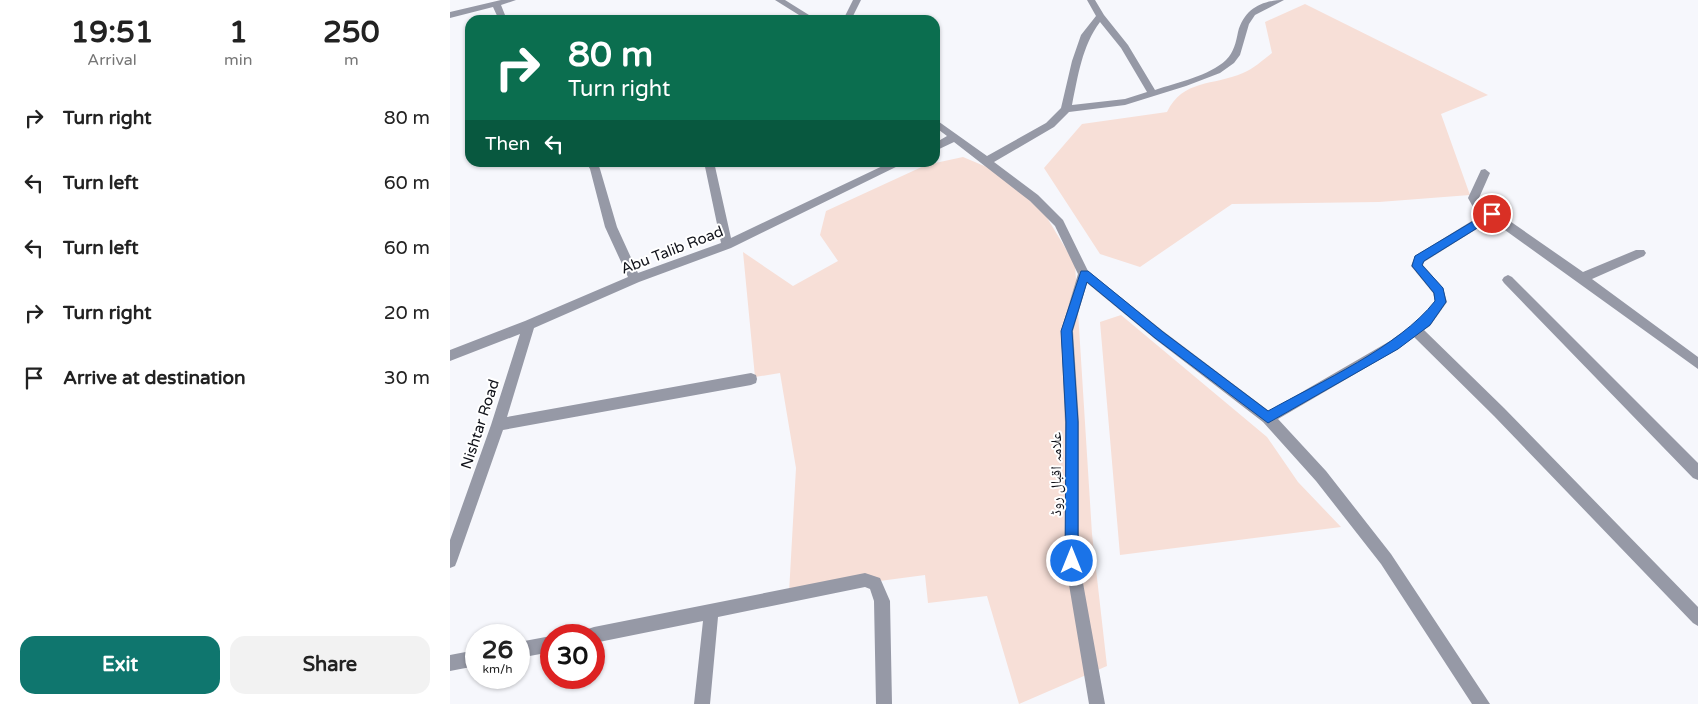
<!DOCTYPE html>
<html lang="en">
<head>
<meta charset="utf-8">
<style>
	:root { --surface:#fff; --page:#f2f2f2; --text:#222; --muted:#767676; --accent:#0f766e }
	body { margin:0; font-family:"Varela Round","Noto Naskh Arabic",sans-serif; background:var(--page); color:var(--text); height:100vh; display:flex; flex-direction:column; font-size:19px; white-space:nowrap }
	* { box-sizing:border-box; margin:0 }
	p { font-size:16px; color:var(--muted) }
	.icon { flex:none; width:28px; height:28px; fill:none; stroke:currentColor; stroke-width:2; stroke-linecap:round; stroke-linejoin:round }
	.map { position:relative; flex:1; overflow:hidden }
	.details { display:flex; flex-direction:column; background:var(--surface); width:450px }
	.details>* { flex:none }
	.top-card { position:absolute; left:15px; top:15px; width:475px; height:152px; border-radius:15px; box-shadow:0 1px 4px #0004; background:#0b6e4f; color:#fff; overflow:hidden }
	.speed { position:absolute; left:15px; top:624px; display:flex; gap:10px; font-size:25px; font-weight:700; text-align:center }
	.speed>* { display:grid; place-content:center; width:65px; height:65px; border-radius:50%; background:var(--surface); box-shadow:0 1px 4px #0004; line-height:1 }
	.speed small { font-size:12px; font-weight:400 }
	.speed .limit { border:8px solid #d22; background:#fff; color:#111 }
	.pin { position:absolute; display:grid; place-items:center; width:42px; height:42px; color:#fff; margin:-21px; border:2px solid #fff; border-radius:50%; box-shadow:0 1px 5px #0007 }
	.me { position:absolute; width:55px; margin:-28px; rotate:0deg; stroke-linejoin:round; filter:drop-shadow(0 0 4px #0008) }
	.turn { display:flex; align-items:center; gap:18px; height:105px; padding:0 20px; font-size:22px }
	.turn .icon { width:65px; height:65px; stroke-width:2.5 }
	.turn b { display:block; font-size:35px; line-height:42px }
	.then { display:flex; align-items:center; height:48px; padding:0 20px; background:#0003; gap:10px; font-size:19px }
	.eta { display:flex; justify-content:space-evenly; align-items:center; height:85px; text-align:center }
	.eta b { font-size:30px; font-weight:700; line-height:35px }
	.action { display:flex; gap:10px; margin-top:auto; padding:10px 20px }
	.action a { flex:1; height:58px; border-radius:15px; background:var(--accent); color:#fff; font-size:20px; font-weight:700; line-height:58px; text-align:center }
	.action a+a { background:var(--page); color:var(--text) }
	ul { padding:0; list-style:none }
	li { display:flex; align-items:center; gap:15px; height:65px; padding:0 20px }
	li div { flex:1 }
	li b { display:block; font-size:19px }
	li em { font-style:normal }
	main { display:flex; flex:1; min-height:0 }
	.map>svg:first-child { display:block }
	.green { fill:#f7dfd7 }
	.lines { fill:none; stroke-linecap:round; stroke-linejoin:round }
	.minor { fill:#9699a6; fill-rule:evenodd }
	.route { fill:#1a73e8; stroke:#114b97 }
	.labels { text-anchor:middle; stroke-width:4; stroke-linejoin:round; paint-order:stroke }
	.street-label { font-size:15px; fill:#10121a; stroke:#fff }
</style>
</head>
<body>
<main>
<section class="details">
<div class="eta">
<div><b>19:51</b><p>Arrival</p></div>
<div><b>1</b><p>min</p></div>
<div><b>250</b><p>m</p></div>
</div>
<ul>
<li><svg class="icon" aria-label="right" viewBox="0 0 24 24"><path d="M7 20v-9h11M14 6l5 5-5 5"/></svg><div><b>Turn right</b></div><em>80 m</em></li>
<li><svg class="icon" aria-label="left" viewBox="0 0 24 24"><path d="M17 20v-9H6M10 6l-5 5 5 5"/></svg><div><b>Turn left</b></div><em>60 m</em></li>
<li><svg class="icon" aria-label="left" viewBox="0 0 24 24"><path d="M17 20v-9H6M10 6l-5 5 5 5"/></svg><div><b>Turn left</b></div><em>60 m</em></li>
<li><svg class="icon" aria-label="right" viewBox="0 0 24 24"><path d="M7 20v-9h11M14 6l5 5-5 5"/></svg><div><b>Turn right</b></div><em>20 m</em></li>
<li><svg class="icon" aria-label="arrive" viewBox="0 0 24 24"><path d="M6 21V4h12l-3 4 3 4H6"/></svg><div><b>Arrive at destination</b></div><em>30 m</em></li>
</ul>
<div class="action"><a>Exit</a><a>Share</a></div>
</section>
<div class="map">
<svg width="1248" height="704" viewBox="0 0 1248 704">
	<rect width="100%" height="100%" fill="#f6f7fc"/>
	<path class="green" d="M855,4l183,91 -47,19 29,81 -91,7 -147,2 -92,63 -40,-13 -56,-86 38,-44 85,-12c16,-33 46,-26 76,-39 10,-4 20,-13 29,-20l-7,-31z
		M513,157l38,16 45,43 29,48 17,270 15,132 -88,38 -32,-108 -59,7 -3,-28 -136,18 7,-125 -16,-95 -25,4 -12,-125 50,34 45,-25 -18,-26 6,-24 100,-46z
		M671,315l146,122 31,45 43,45 -221,28 -20,-233z"/>
	<g class="lines">
		<path class="minor" d="M51,0h15l-15,5 6,15h-8l-6,-13 -43,11v-6z
			M325,0h10l32,20h-10z
			M403,0h8l-10,20h-8z
			M637,0h8l9,15 24,30 27,45c23,-8 54,-14 71,-30 8,-8 10,-18 12,-28 6,-23 24,-32 46,-32l-29,15 -6,9 -9,31 -6,8 -14,10 -34,13 -61,19 -56,7 -15,15 -60,35 44,33 25,25 25,51 75,60 106,80 121,-70 32,-23 13,-17 -2,-8 -22,-27 4,-10 68,-42 -10,-7 -5,-9 13,-28 4,-1 5,4 -11,25 2,3 102,71 53,-22h8l2,3 -2,3 -52,23 106,78v12l-207,-149 -67,42 -1,3 20,23 4,14 -17,24 -6,4 80,78 194,199v19l-5,-3 -199,-207 -80,-79 -16,12 -120,70 48,52 65,83 99,150h-18l-91,-140 -65,-83 -53,-59 -108,-83 -68,-56 -14,48 6,91v139l26,143h-16l-24,-143v-139l-4,-91 17,-57 -23,-48 -25,-25 -76,-59 -19,9v-8l12,-7 -12,-9v-8l52,37 59,-33 15,-15 11,-47 9,-26 15,-19zM650,22l21,26 26,44 -22,7 -53,6c6,-29 10,-59 28,-83z
			M136,162h11l3,7 17,58 21,46 83,-30 -17,-81h10l17,76 160,-76h15l-175,86 -92,34 -105,46 -27,89 244,-44 5,2 1,4 -1,4 -5,2 -248,45 -46,131 -2,5 -5,2v-28l41,-115 29,-91 -70,27v-11l75,-29 103,-44 -23,-50 -15,-58z
			M1058,275l4,2 186,186v17l-5,-2 -189,-195 -2,-3 2,-3z
			M415,573l15,5 10,23 2,103h-16l-2,-103 -4,-12 -5,-2 -147,30 -8,87h-16l9,-83 -109,22v-8h-8l2,-6 6,-2z
			M101,636v16l-32,6v-16z
			M26,650v16l-26,5v-16z"/>
	</g>
	<path class="route" d="M1042,210l5,4 -2,3 -71,44 -2,4 21,23 3,14 -16,23 -32,24 -130,74 -113,-85 -68,-56 -15,49 6,91v139l-2,5 -4,2 -5,-2 -2,-5 1,-139 -5,-91 20,-60h7l75,61 105,79c52,-29 131,-64 167,-110l-1,-8 -22,-27 3,-10z"/>
	<g class="labels">
		<g class="street-label">
			<text transform="translate(222 250) rotate(-21)" y="5">Abu Talib Road</text>
			<text transform="translate(30 424) rotate(-72)" y="5">Nishtar Road</text>
			<text transform="translate(606 474) rotate(-90)" y="5">علامہ اقبال روڈ</text>
		</g>
	</g>
</svg>
<div class="speed"><div>26<small>km/h</small></div><div class="limit">30</div></div>
<div class="pin" style="left:1042px;top:214px;background:#d93025"><svg class="icon" aria-label="arrive" viewBox="0 0 24 24"><path d="M6 21V4h12l-3 4 3 4H6"/></svg></div>
<svg class="me" style="left:622px;top:561px" viewBox="-20 -20 40 40"><circle r="17" fill="#1a73e8" stroke="#fff" stroke-width="3"/><path d="M0-11L8 9 0 5-8 9z" fill="#fff"/></svg>
<div class="top-card">
<div class="turn"><svg class="icon" aria-label="right" viewBox="0 0 24 24"><path d="M7 20v-9h11M14 6l5 5-5 5"/></svg><div><b>80 m</b>Turn right</div></div>
<div class="then">Then<svg class="icon" aria-label="left" viewBox="0 0 24 24"><path d="M17 20v-9H6M10 6l-5 5 5 5"/></svg></div>
</div>
</div>
</main>
</body>
</html>
